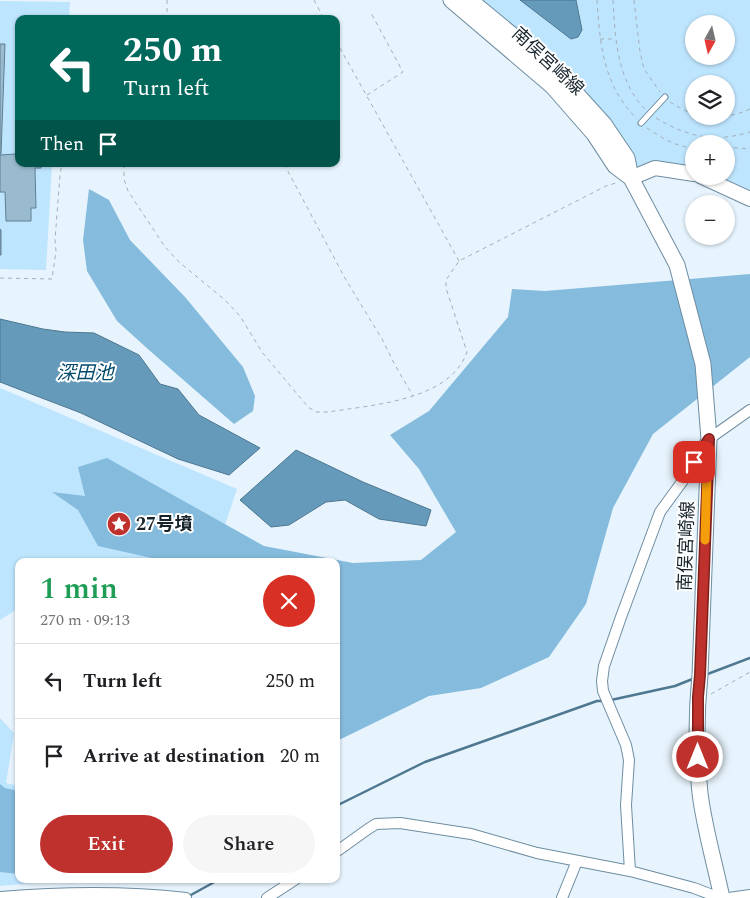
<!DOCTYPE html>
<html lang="en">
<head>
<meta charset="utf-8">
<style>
	:root { --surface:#fff; --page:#f6f6f6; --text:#202124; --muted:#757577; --line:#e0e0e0; --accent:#bf312d }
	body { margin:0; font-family:Spectral,"Noto Sans JP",serif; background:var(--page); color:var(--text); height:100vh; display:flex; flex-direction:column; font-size:19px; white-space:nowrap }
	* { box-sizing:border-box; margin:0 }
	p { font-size:16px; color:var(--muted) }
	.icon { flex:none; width:28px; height:28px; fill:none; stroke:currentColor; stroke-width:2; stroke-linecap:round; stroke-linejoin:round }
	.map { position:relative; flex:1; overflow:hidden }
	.drawer { position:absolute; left:15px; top:558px; width:325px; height:325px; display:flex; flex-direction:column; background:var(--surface); border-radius:10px; box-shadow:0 1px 4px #0004 }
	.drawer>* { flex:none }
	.top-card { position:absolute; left:15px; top:15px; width:325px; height:152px; border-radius:10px; box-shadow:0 1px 4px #0004; background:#00695c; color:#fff; overflow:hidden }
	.needle { width:32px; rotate:188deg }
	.buttons { position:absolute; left:685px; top:15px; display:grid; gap:10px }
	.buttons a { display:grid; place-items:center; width:50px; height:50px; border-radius:50%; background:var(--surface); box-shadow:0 1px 4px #0004; font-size:25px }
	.pin { position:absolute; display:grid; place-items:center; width:42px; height:42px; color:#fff; margin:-21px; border-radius:10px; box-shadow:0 2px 8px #0006 }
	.me { position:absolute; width:55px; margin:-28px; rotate:0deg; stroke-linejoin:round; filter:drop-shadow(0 0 4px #0008) }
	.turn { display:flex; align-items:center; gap:18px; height:105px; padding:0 25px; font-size:22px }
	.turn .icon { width:65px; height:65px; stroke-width:2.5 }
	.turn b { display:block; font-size:35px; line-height:42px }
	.then { display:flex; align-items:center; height:48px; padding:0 25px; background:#0003; gap:10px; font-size:19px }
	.round { display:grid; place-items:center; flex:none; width:52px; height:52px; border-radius:26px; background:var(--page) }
	.headline { display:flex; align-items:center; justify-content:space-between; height:85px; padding:0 25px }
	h1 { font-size:30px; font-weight:600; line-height:38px; color:#1e9e55 }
	.button { display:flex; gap:10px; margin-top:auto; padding:10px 25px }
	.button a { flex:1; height:58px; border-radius:30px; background:var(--accent); color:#fff; font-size:20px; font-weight:600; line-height:58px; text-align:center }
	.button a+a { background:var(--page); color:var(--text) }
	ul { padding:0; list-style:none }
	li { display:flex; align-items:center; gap:15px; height:75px; padding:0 25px; border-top:1px solid var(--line) }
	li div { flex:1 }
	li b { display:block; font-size:19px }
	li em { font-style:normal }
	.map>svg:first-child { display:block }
	.green { fill:#bee5fe; fill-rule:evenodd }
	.forest { fill:#85bbdd }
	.water { fill:#659abb; stroke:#4e7790 }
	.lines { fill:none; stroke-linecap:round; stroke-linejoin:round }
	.stream { stroke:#4e7790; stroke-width:2.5 }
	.building { fill:#9abbcf; stroke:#607f92 }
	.lane-casing { stroke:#6e8da1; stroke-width:7 }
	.street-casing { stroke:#6e8da1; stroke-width:12 }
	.secondary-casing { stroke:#6e8da1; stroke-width:16 }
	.primary-casing { stroke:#6e8da1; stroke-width:17 }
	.path { stroke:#a2afb7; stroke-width:1; stroke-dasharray:4 4; stroke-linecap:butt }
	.lane { stroke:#fff; stroke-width:5 }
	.street { stroke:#fff; stroke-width:10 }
	.secondary { stroke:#fff; stroke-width:14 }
	.primary { stroke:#fff; stroke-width:15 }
	.route-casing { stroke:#7c201d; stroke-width:12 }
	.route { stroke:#bf312d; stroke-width:9 }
	.slow { stroke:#f59e0b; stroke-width:9 }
	.labels { text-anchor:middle; stroke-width:4; stroke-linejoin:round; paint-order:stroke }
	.street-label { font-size:18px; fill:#17242b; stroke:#fff }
	.poi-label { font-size:18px; font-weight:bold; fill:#17242b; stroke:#fff; text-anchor:start }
	.water-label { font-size:19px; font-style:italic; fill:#014a6b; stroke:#fff }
</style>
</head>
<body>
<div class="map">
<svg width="750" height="898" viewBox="0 0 750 898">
	<rect width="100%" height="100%" fill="#e7f4fd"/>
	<path class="green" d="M470,0h280v199l-50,-23h26v-32h-32v30h-52zM694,24h32v32h-32zM694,84h32v32h-32z
		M0,1l70,1 -1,17h-50v145h33l-6,106 -46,-1z
		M0,388l237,101 -24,72h-194v47l-19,12z
		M0,718l14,15 -8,50 13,3v93h60l-79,7z"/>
	<path class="forest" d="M89,189l20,11 21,40 55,57 58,70 12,29 -2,15 -19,13 -85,-74 -32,-29 -30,-50 -4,-31z
		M750,274v83l-97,77 -40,74 -27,96 -37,53 -68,31 -52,8 -88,43 -5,2v-180h-171l-67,-15 -20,-36 -26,-18 33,4 -7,-29 29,-9 157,88 89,17 68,-3 35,-28 -37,-63 -29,-34 39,-24 79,-94 4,-28 33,2z
		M0,784l5,4 14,3v83l-19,-2z"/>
	<path class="water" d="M520,0h56l6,30 -4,7 -7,2z
		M0,319l43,10 22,3 29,1 45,22 21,29 18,5 21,26 61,33 -31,27 -51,-16 -97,-46 -81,-31z
		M296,450l67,32 68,28 -5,16 -47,-7 -34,-19 -19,2 -37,23 -18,2 -31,-27z"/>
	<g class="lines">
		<path class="stream" d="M705,675l45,-17
			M611,700l64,-14 20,-8
			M336,806l89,-44 172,-61h6
			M189,896l31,-17"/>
	</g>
	<path class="building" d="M0,44h5l-4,110h-1z
		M16,146h3v18h22v4h-6l1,40h-5v13h-25l-1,-29h-5v-37l16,-1z
		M0,229l1,1v25h-1z"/>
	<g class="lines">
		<g class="lane-casing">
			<path id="lane" d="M641,123l24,-26"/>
		</g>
		<g class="street-casing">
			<path id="street" d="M336,852l32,-23 8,-5 24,-1 71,11 66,19 93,18 64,17 26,10
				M630,871l-4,-66 3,-45 -3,-15 -23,-54 -1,-10 2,-15 17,-49 39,-105 27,-37 19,-34 44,-31
				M0,897c63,-5 124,-6 186,1
				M267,898l29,-19
				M562,898l15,-37
				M729,898l21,-3"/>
		</g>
		<g class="secondary-casing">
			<path id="secondary" d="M700,176l50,23
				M631,178l24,-10 39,6"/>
		</g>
		<g class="primary-casing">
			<path id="primary" d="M451,0l101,86 42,48 21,32 16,12
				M470,0l86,71 48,53 23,34 4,20 46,87 26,99 6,75 -9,236c-4,39 -4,79 0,118 4,34 15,71 22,105"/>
		</g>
		<path class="path" d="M167,0v19
			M314,0l10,19
			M597,0c3,45 6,85 40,119
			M613,0c2,37 4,81 32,109
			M634,0l6,52 4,17 16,23
			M600,39h16
			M336,41l123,220
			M367,95l36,-23 -32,-59
			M670,102l14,8 10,4
			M707,116c15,2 30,-1 43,-7
			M656,118c32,19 58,25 94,14
			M647,128c15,10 29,19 47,20
			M726,147l24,2
			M124,164v15l4,12 37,56 14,15 46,38 15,16 22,36 46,55 8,5h12c43,-7 122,-11 139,-60l-21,-64v-8l13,-19 147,-75 10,-3
			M284,164l62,116 36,59 13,26 18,31
			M0,278l52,1 4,-28 -1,-11 5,-65 2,-11
			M711,694l39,-22"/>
		<use href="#lane" class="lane"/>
		<use href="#street" class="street"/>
		<use href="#secondary" class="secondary"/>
		<use href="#primary" class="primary"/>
	</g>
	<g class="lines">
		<g class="route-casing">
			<path id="route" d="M694,462l15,-23 -9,236 -2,22v60"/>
		</g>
		<use href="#route" class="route"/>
		<path class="slow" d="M705,540l2,-69"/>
	</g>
	<defs>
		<g id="sight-disc" transform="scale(1.25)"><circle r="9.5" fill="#bf312d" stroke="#fff"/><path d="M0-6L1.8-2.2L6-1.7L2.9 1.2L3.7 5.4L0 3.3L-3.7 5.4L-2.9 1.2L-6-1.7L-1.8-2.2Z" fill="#fff"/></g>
	</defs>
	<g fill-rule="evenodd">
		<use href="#sight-disc" x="119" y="524"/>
	</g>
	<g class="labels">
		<g class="street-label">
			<text transform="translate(548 61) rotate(43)" y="6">南俣宮崎線</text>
			<text transform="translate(686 546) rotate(-88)" y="6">南俣宮崎線</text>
		</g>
		<g class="poi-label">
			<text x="136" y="530">27号墳</text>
		</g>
		<g class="water-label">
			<text x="85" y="379">深田池</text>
		</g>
	</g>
</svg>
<div class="buttons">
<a><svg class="needle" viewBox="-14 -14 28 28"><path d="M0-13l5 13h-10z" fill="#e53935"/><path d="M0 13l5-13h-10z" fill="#757577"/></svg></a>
<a><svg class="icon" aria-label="layers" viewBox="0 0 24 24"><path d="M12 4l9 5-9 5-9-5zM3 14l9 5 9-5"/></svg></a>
<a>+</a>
<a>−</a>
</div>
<div class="pin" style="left:694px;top:462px;background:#d93025"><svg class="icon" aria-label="arrive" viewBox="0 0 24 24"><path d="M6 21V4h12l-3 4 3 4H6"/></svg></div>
<svg class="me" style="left:698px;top:757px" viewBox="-20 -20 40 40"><circle r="17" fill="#bf312d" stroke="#fff" stroke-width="3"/><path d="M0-11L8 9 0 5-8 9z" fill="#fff"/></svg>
<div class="top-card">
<div class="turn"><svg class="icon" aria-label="left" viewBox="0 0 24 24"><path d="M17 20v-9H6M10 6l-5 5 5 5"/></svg><div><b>250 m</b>Turn left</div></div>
<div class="then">Then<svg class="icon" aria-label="arrive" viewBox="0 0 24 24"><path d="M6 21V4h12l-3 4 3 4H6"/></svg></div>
</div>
<section class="drawer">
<div class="headline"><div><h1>1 min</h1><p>270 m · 09:13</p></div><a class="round" style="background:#d93025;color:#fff"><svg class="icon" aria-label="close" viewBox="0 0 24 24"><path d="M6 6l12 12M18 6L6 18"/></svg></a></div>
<ul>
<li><svg class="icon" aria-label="left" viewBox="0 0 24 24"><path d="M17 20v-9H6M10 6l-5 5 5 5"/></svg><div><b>Turn left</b></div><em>250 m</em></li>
<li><svg class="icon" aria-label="arrive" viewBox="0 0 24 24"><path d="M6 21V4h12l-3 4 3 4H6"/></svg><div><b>Arrive at destination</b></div><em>20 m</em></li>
</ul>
<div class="button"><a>Exit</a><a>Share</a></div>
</section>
</div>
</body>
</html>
